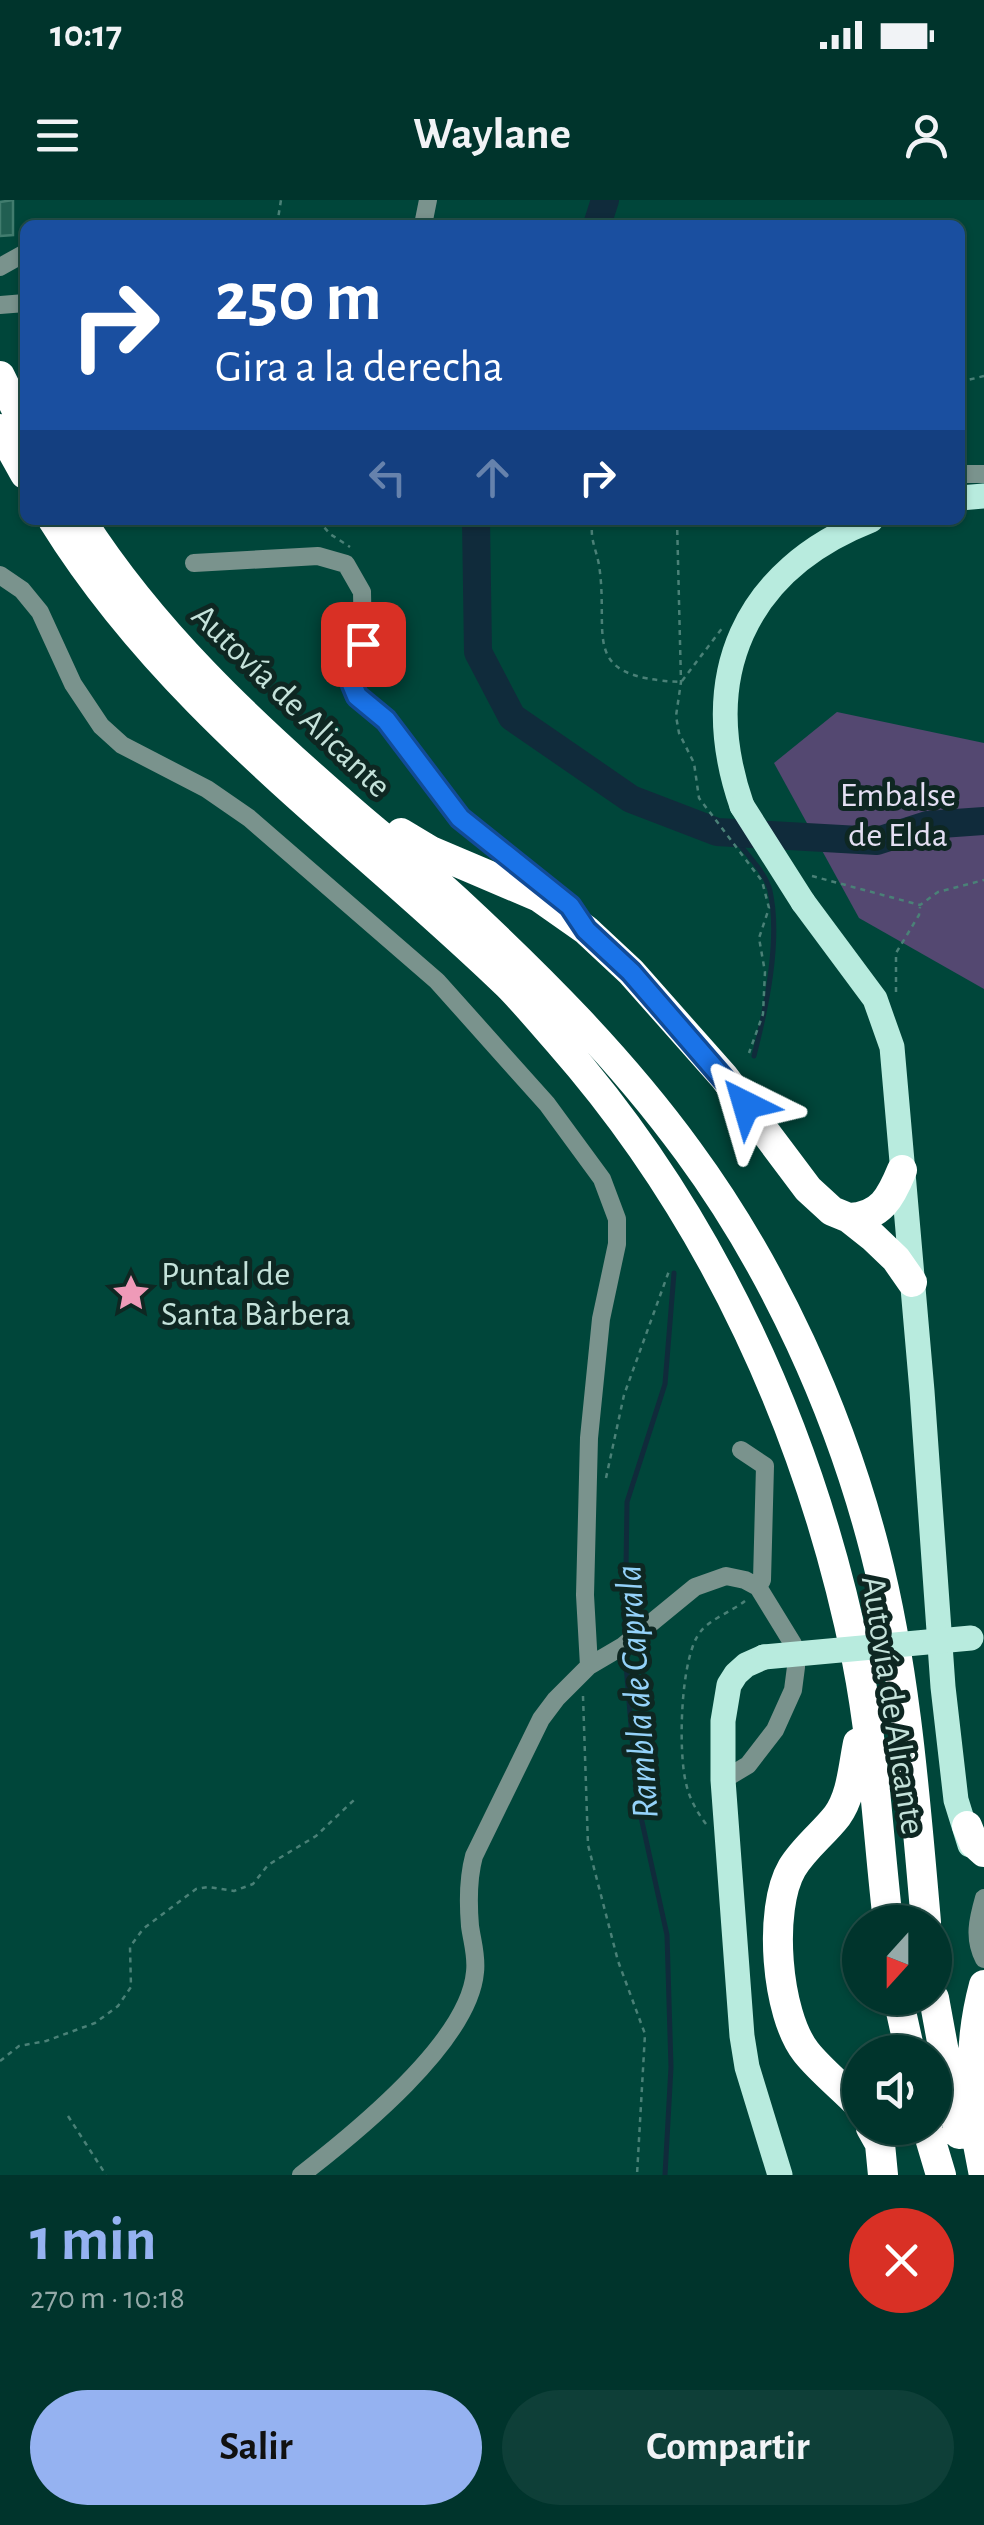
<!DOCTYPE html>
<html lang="es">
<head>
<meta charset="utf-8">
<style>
	:root { --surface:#00342c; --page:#0e3f38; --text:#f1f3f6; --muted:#95aaa9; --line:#224f48; --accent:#95b2f1 }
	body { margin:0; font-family:"Alegreya Sans",sans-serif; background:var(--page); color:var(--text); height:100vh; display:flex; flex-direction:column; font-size:38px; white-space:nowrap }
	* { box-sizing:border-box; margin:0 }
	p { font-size:32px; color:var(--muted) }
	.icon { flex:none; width:55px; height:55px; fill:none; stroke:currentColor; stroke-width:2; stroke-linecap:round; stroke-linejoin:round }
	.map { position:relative; height:1975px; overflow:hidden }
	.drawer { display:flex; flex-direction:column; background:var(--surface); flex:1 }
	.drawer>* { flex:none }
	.banner { position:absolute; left:20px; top:20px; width:945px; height:305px; border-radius:15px; box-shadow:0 2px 8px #0004,0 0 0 2px var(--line); background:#1a4fa0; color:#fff; overflow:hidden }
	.needle { width:65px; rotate:201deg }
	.controls { position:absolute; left:842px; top:1705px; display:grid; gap:20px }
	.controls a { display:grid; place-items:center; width:110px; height:110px; border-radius:50%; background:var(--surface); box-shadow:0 2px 8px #0004,0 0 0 2px var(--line); font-size:50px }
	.pin { position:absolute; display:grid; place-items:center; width:85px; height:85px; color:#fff; margin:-42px; border-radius:20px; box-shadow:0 5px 15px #0006 }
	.me { position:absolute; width:110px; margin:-55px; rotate:320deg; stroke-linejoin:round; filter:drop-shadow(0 0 8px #0008) }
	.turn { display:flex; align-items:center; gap:35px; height:210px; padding:0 30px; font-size:45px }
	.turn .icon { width:130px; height:130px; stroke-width:2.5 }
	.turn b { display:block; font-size:70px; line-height:85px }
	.lanes { display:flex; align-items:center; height:95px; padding:0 30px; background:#0003; justify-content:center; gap:50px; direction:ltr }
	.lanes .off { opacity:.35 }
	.round { display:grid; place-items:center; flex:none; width:105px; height:105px; border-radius:52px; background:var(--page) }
	.head { display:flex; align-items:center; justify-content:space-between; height:170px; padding:0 30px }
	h1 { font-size:60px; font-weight:700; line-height:75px; color:var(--accent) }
	.cta { display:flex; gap:20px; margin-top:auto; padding:20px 30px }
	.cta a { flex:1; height:115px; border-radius:60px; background:var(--accent); color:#111; font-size:40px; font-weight:700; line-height:115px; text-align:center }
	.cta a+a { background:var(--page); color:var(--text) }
	.status { display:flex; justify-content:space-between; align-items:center; height:70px; padding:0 50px; background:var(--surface); direction:ltr }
	.status svg { height:28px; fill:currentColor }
	header { display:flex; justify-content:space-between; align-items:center; height:130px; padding:0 30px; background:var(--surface); font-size:45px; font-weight:700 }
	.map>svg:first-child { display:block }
	.green { fill:#544871 }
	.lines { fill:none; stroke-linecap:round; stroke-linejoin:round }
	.stream { stroke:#102b3b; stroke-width:5 }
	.river { stroke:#102b3b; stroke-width:28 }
	.building { fill:#215f52; stroke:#417c6e; stroke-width:2.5 }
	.path { stroke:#4a8177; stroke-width:2.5; stroke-dasharray:5 5; stroke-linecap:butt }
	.minor { stroke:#7a938d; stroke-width:18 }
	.major { stroke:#b8ebde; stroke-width:25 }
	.highway { stroke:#fff; stroke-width:30 }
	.major-bridge { stroke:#b8ebde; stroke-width:25 }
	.route-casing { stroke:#114b97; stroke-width:25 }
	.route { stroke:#1a73e8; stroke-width:18 }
	.labels { text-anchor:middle; stroke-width:10; stroke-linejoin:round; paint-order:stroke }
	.street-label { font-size:35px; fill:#c4e2da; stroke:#0e2722 }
	.park-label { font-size:35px; fill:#e4dff3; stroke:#0e2722 }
	.poi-label { font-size:35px; fill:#c4e2da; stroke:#0e2722; text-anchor:start }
	.water-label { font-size:38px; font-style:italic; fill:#94d2f9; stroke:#0e2722 }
</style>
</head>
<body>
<div class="status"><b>10:17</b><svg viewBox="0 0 49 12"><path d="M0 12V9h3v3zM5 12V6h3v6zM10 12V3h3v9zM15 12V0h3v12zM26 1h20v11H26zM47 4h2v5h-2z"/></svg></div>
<header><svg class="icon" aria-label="menu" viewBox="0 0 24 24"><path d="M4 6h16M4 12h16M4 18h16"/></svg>Waylane<svg class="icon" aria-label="person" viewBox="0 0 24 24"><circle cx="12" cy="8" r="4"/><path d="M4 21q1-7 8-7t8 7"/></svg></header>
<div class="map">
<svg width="984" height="1975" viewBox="0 0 984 1975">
	<rect width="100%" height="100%" fill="#00463a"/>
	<path class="green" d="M837,512l147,31v246l-125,-71 -85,-155z"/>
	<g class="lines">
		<path class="stream" d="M730,633c12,16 36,39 40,58 11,49 -4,118 -16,165
			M625,1436l2,-134 38,-118 9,-111
			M625,1452l12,147 30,136 4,132 -6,108"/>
		<path class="river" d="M597,25l8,-25
			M476,320l2,132 34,65 119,82 86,33 160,9 50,-16 57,-4"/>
	</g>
	<path class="building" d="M13,0v35l-13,1v-34z"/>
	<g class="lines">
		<path class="path" d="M277,25l4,-25
			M960,182l24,-6
			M318,320l12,14 20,13
			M593,320c-4,18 3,28 6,45 11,72 -22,112 81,117
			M677,320l4,162 -5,34 3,17 15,30 5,35 63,83 7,27 -10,30 6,34 -2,42 -14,39
			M682,481l41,-54
			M812,676l108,29 18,-13 46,-12
			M896,792v-39l23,-38 1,-8
			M606,1278l18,-83 45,-124
			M583,1496l5,149 30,116 27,73 -8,141
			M706,1624c-9,-12 -17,-26 -20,-41 -8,-31 -6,-128 15,-152 10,-12 31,-20 44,-30
			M0,1861l19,-15 27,-5 49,-18 23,-17 13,-19 -1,-40 13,-18 53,-40 12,-2 26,4 19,-7 15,-19 48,-29 39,-37
			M68,1916l38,59"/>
		<path class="minor" d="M423,25l5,-25
			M0,67l25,-14
			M0,105l25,-2
			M960,274h24
			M194,363l124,-7 28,8 16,28 1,52 -11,40 5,12 29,24 86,110 81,63
			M0,375l22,15 18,22 33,72 28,42 21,19 85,44 42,29 188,163 110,123 55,75 15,40v25l-16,75 -12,119 -4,157 4,71
			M741,1250l24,16 -3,114 -4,7
			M984,1698c-6,21 -11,40 0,61
			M301,1975c53,-41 168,-133 174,-203 2,-16 -3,-31 -5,-46 -2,-24 -2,-48 4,-70l67,-137 15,-20 33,-33 34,-20 72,-59 31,-11 19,4 13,7 35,57 3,23 -3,23 -18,40 -27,35 -25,15"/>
		<path class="major" d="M960,298l24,-2
			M742,606c-45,-129 2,-236 129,-286
			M803,702l72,97 17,48 30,344 21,296 13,113 14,45
			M764,1457l-18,8 -10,9 -7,11 -6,36v59l19,256 5,31 33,108"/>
		<path class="highway" d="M0,176l25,51
			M0,229l25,45
			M53,320c118,190 298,313 455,465 18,18 34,38 51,57 154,175 252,392 298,619 17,86 21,175 31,261
			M81,320c71,111 167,201 266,287 36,32 75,61 110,94 83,77 164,158 231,250 86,117 151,260 187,400 31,121 40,247 51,371
			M401,633l30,18 108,46 47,33 45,42 93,105 84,112 24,22 17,7 24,19 23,22 16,23
			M849,1018c32,-1 42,-21 53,-48
			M858,1543c-5,24 -6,52 -21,73 -14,18 -33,32 -45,52 -24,41 -16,146 14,184 15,19 37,36 54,54
			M967,1626l7,17 10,9
			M898,1798l12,54
			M934,1798l25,136
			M871,1928l9,16 3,31
			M927,1928l14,47
			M984,1975c-14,-63 -17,-127 0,-190"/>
		<path class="major-bridge" d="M742,606l61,96
			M764,1457l207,-19"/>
	</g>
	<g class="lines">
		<g class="route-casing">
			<path id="route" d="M363,444l-11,40 5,12 29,24 74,98 110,88 16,24 45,42 115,133"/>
		</g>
		<use href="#route" class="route"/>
	</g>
	<defs>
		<g id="sight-bare" transform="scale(3)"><path d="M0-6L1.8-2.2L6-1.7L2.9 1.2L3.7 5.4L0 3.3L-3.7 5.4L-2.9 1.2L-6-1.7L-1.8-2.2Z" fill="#ef9ab8" stroke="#0e2722" stroke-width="2.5" paint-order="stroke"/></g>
	</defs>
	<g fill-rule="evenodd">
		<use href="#sight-bare" x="131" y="1093"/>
	</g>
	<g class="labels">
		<g class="street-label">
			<text transform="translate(292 500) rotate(44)" y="12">Autovía de Alicante</text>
			<text transform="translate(894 1505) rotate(81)" y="12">Autovía de Alicante</text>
		</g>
		<g class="park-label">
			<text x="898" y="606">Embalse<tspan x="898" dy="40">de Elda</tspan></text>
		</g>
		<g class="poi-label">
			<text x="161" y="1085">Puntal de<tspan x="161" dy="40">Santa Bàrbera</tspan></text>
		</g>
		<g class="water-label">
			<text transform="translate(636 1492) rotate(-94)" y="13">Rambla de Caprala</text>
		</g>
	</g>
</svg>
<div class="controls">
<a><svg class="needle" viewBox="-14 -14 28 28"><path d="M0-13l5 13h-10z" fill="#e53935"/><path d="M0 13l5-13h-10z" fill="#95aaa9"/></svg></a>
<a><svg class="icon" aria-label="sound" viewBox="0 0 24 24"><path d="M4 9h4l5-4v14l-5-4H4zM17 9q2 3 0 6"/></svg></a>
</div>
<div class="pin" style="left:363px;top:444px;background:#d93025"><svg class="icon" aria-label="arrive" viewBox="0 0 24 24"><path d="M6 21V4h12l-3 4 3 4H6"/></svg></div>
<svg class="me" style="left:746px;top:905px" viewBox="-20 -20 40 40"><path d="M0-17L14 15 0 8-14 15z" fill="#1a73e8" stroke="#fff" stroke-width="4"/></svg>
<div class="banner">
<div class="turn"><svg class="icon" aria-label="right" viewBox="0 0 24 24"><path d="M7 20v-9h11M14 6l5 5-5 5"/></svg><div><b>250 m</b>Gira a la derecha</div></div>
<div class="lanes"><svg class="icon off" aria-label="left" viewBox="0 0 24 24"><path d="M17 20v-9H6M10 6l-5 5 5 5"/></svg><svg class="icon off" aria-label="ahead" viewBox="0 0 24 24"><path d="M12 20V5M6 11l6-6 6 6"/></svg><svg class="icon" aria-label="right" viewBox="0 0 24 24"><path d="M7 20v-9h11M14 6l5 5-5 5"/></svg></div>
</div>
</div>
<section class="drawer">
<div class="head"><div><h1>1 min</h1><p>270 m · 10:18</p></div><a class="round" style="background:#d93025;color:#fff"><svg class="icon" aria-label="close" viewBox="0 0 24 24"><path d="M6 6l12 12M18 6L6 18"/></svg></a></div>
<div class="cta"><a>Salir</a><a>Compartir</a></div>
</section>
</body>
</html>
